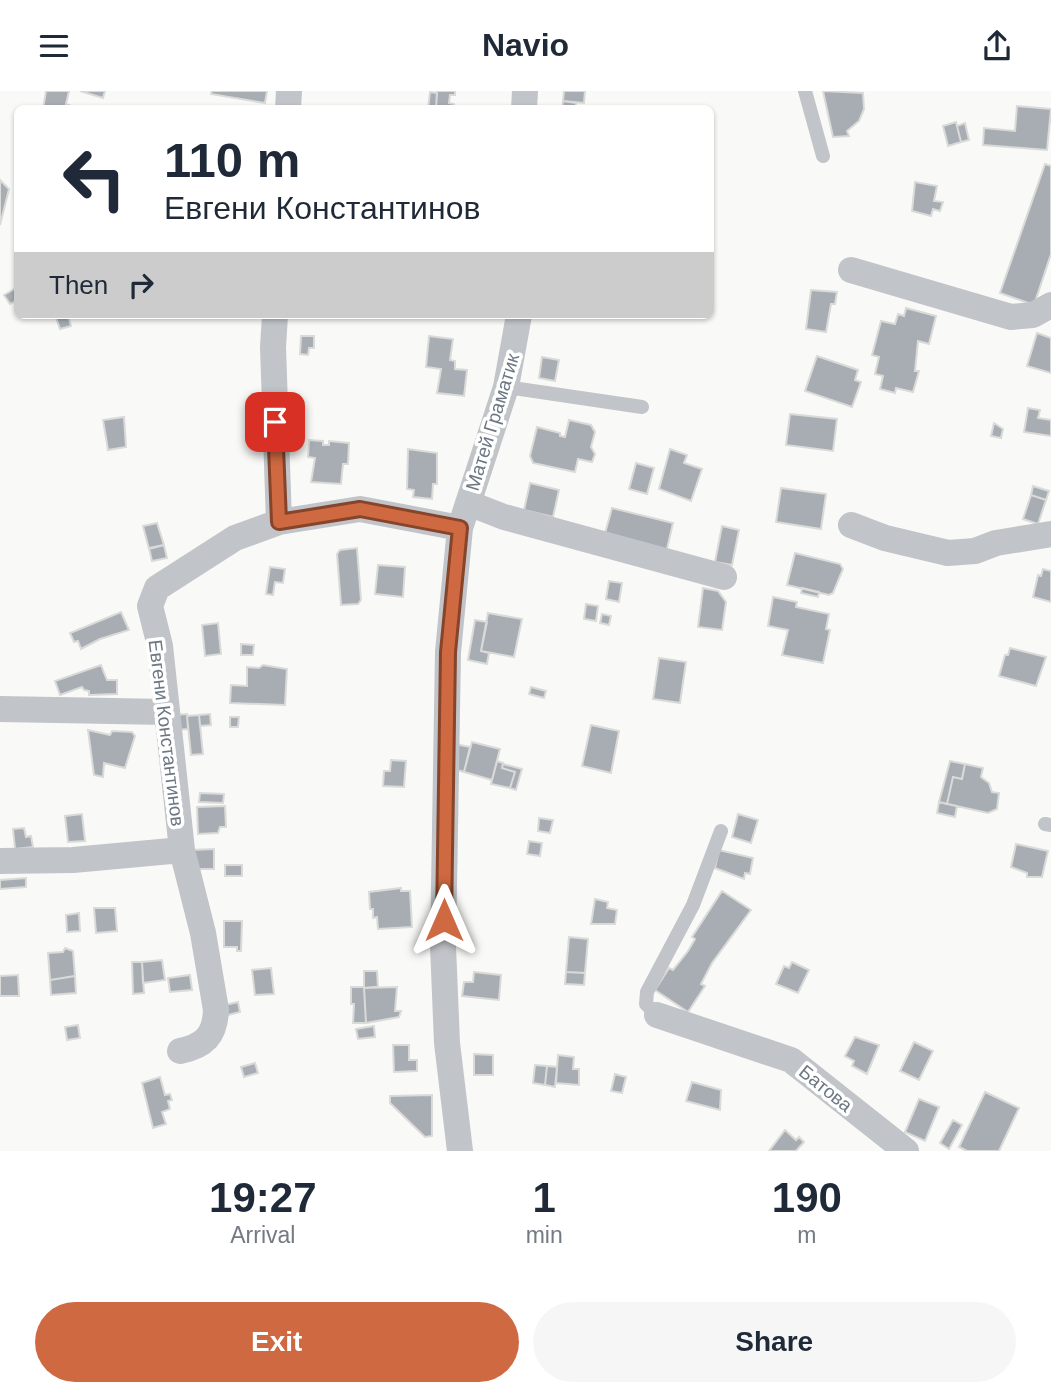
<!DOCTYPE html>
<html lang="en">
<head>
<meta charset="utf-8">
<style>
	:root { --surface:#fff; --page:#f6f6f7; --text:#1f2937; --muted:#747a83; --accent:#ce6941 }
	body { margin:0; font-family:Helvetica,sans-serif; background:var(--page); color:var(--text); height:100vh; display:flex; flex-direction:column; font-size:26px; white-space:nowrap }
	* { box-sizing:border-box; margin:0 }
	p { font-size:23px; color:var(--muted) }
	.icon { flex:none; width:38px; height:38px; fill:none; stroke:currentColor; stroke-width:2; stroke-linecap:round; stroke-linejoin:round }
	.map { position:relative; height:1060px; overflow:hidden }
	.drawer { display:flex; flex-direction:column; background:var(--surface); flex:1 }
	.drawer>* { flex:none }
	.top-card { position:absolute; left:14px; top:14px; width:700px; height:214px; border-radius:10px; box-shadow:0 2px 5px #0004; background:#fff; color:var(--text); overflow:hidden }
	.pin { position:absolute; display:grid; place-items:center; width:60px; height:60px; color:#fff; margin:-30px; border-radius:14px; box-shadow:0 4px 10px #0006 }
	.me { position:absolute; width:77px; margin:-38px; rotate:0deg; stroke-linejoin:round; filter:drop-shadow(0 0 5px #0008) }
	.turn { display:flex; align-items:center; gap:24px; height:147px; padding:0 35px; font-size:32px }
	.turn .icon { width:91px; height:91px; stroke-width:2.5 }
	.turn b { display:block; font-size:49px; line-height:60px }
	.then { display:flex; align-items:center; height:66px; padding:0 35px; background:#0003; gap:14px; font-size:26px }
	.eta { display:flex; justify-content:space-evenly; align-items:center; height:119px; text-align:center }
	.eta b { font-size:42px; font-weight:800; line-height:49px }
	.cta { display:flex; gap:14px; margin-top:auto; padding:14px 35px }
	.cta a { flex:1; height:80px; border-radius:42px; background:var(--accent); color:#fff; font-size:28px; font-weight:800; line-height:80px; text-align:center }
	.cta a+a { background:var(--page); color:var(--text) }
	header { display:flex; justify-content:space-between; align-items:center; height:91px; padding:0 35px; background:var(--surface); font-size:32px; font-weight:800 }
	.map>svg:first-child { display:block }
	.building { fill:#a7adb3; stroke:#dadbd9; stroke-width:2 }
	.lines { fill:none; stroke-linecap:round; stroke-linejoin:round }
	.service { stroke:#c1c4c8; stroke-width:14 }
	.minor { stroke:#c1c4c8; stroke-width:26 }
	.route-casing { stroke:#86442a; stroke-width:18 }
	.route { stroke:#ce6941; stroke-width:12 }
	.labels { text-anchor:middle; stroke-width:7; stroke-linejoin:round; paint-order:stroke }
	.street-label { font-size:19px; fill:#6c7884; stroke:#fff }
</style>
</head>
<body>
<header><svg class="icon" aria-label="menu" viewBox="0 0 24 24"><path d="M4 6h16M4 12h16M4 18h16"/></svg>Navio<svg class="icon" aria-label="share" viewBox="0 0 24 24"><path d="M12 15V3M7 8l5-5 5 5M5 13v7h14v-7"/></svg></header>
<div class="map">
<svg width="1051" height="1060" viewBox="0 0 1051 1060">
	<rect width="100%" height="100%" fill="#f9f9f7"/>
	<path class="building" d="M46,0h23l-3,13 14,5h-37z
		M80,0h25l-2,7z
		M212,0h55l-2,12 -54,-9z
		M437,0h18v4h-5l-1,8 5,1v5h-18z
		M564,0h21l-1,12 -21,-2z
		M823,0l40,2 1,16 -5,12 -12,10 2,5 -16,1z
		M430,1l7,1 -1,16h-8z
		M563,10l13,2v6h-14z
		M1017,15l34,3 -4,41 -64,-5 1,-17 31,3z
		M956,31l5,20 -13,4 -5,-20z
		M965,32l4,17 -8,2 -4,-16z
		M1045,73l6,2v88l-17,51 -34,-12z
		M0,89l9,9 -9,36z
		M915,91l22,4 -3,15 9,1 -3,9 -7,-2 -2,7 -19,-5z
		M18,196v13l-8,4 -6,-9z
		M811,199l26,2 -2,12h-4l-5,28 -20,-3z
		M906,217l30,8 -7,28 -11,-3 -3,30h4l-6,21 -17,-4 -1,5 -15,-4 3,-13 -8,-2 4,-17 -7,-2 9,-34 14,3 3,-10 6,2z
		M55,224h13l3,11 -11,3z
		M1037,242l14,5v35l-24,-7z
		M301,245h13v12h-5l-1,7 -8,-1z
		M429,245l24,3 -3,21 5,1v8l12,1 -3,26 -27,-3 4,-24 -15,-2z
		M817,265l41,14 -3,10 6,2 -9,25 -47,-16z
		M542,266l17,3 -4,21 -16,-3z
		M1028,317l12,2 -2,8 13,2v16l-27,-4z
		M790,323l47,5 -4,32 -47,-6z
		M124,326l2,30 -18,3 -5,-30z
		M569,329l22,5 4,7 -4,15 4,7 -3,8 -14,-3 -3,13 -42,-9 -3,-7 7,-29 23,6v3l5,1z
		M994,332l9,6 -2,9 -10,-2z
		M309,349l14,1v4h6v-4l20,2 -1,21h-5l-2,20 -30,-2 4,-24 -7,-1z
		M408,358l29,4v31h-4l-1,15 -19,-2 1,-7 -7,-1z
		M670,358l17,6 -3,8 18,6 -11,32 -32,-12z
		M636,372l18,5 -7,26 -18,-5z
		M530,392l29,7 -6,27 -29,-7z
		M1033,395l16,5 -3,9 -15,-5z
		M781,397l45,6 -5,35 -45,-7z
		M1031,404l15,5 -8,24 -15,-5z
		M612,417l61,15 -7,30 -62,-16z
		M157,432l7,22 -15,4 -6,-23z
		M722,435l17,4 -7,35 -17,-3z
		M164,454l3,13 -15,3 -3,-13z
		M357,457l4,52 -3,4 -17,1 -4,-51 3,-4z
		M795,462l45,11 3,5 -10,24 -4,2 -42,-10z
		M378,474l27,2 -2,30 -28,-3z
		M270,476l15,2 -2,14 -8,-1 -2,13 -7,-1z
		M1043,478l8,2v31l-18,-5 5,-22 3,1z
		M609,490l13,2 -3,19 -13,-3z
		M703,497l15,3 8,11 -4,28 -24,-3z
		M802,497l17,4 -1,5 -17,-4z
		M773,506l24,5 -1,5 33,7 -3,15 4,1 -7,33 -41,-8 6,-25 -20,-4z
		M586,513l12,2 -2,15 -12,-2z
		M121,521l8,18 -29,9 -19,10 -3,-8 -4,1 -4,-9z
		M488,522l34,6 -8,38 -33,-6z
		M602,523l9,2 -2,9 -9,-2z
		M475,529l12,2 -6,29 8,2 -2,11 -19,-4z
		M218,532l3,31 -16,2 -3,-31z
		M241,553l13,1 -1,10h-12z
		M1010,557l36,9 -10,29 -37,-10 6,-21h3z
		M659,567l27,4 -6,41 -27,-4z
		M101,574l6,15h10v14l-28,1v-4l-5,-1 -2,-3 -22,8 -5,-14z
		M263,574l24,4 -2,36 -55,-2 1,-18 16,1v-19l12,1z
		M531,596l15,4 -2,7 -15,-4z
		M187,623l1,15 -12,1 -2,-15z
		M210,623l1,11 -11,1 -1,-11z
		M199,624l4,39 -12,1 -4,-39z
		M230,626h9l-1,10h-8z
		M591,634l28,6 -8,42 -29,-7z
		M88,639l22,5 2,-4 20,1 3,4 -10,32 -21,-5 -1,14 -9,-2z
		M472,651l28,7 -8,31 -28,-8z
		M455,653l15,3 -6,25 -7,-2z
		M391,669l15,1 -2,26 -21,-1 1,-15h6z
		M497,670l6,2 -1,5 13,4 -5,16 -19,-4z
		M950,670l15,3 -3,15 -9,-2 -6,27 -8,-2z
		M503,673l19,5 -6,21 -6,-2 5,-16 -13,-4z
		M965,673l18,4 -2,9 8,6 3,9 7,1 -2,16 -9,4 -41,-9 6,-27 9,2z
		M200,702l24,1 -1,9 -24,-1z
		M939,711l18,4 -2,11 -18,-4z
		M225,715l1,21h-6l-2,6 -20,1 -1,-27z
		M82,723l3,27 -17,1 -3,-26z
		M738,723l20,6 -7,23 -19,-6z
		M539,727l14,2 -3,13 -12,-2z
		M24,737l2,9 5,-1 2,11 -18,2 -2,-20z
		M529,750l13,2 -2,13 -13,-2z
		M1016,753l32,7 -6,26h-15v-4l-16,-6z
		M214,758v20h-22l-1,-19z
		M719,759l34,8 -3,16 -5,-1 -1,6 -29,-11z
		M225,774h17v11h-17z
		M26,787v9l-26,2v-9z
		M401,797v3h9l2,36 -34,2 -1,-12 -4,1v-9h-3l-1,-17z
		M722,800l29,19 -39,53 -11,21 4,2 -17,26 -33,-22 14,-22 4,2 15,-19 7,-12 -3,-2z
		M595,808l13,3 -1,6 10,2 -2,14h-24z
		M94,817h21l2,23 -21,2z
		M79,822l1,18 -13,1 -1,-17z
		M224,830h18l-1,30h-4v-4h-13z
		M569,846l19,2 -3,34 -19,-1z
		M65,857l8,3 2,25 -25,4 -2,-27 15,-1z
		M162,869l3,20 -22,3 -1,-21z
		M132,871h10l2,31 -11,1z
		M792,871l17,8 -11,23 -22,-9 8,-18 5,2z
		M271,877l3,26 -19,1 -3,-25z
		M364,880h13l1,16 -14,1z
		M474,881l27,3 -2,25 -37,-4 2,-14h9z
		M566,881l19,1 -1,12 -19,-1z
		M18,884l1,21h-19v-20z
		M190,884l2,15 -22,2 -2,-14z
		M75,885l1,17 -25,2 -1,-15z
		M351,896h13l2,36h-13l1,-19h-3z
		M397,896l-2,24h6l-2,6 -33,6 -2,-35z
		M238,911l2,10 -16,4 -3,-10z
		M78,934l2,13 -13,2 -2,-13z
		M78,934l2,13 -13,2 -2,-13z
		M374,935l1,11 -17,2 -2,-10z
		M855,946l24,8 -12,29 -15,-8 2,-5 -9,-5z
		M914,951l19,9 -14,29 -19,-9z
		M393,954h16v15h8v11l-23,1z
		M474,963l19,1v20h-19z
		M558,964l16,2 -1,12h6v16l-23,-2z
		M255,972l3,10 -14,4 -3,-10z
		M535,974l12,1 -2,19 -12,-2z
		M547,975l10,1 -2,20 -10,-2z
		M615,983l11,3 -4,16 -11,-2z
		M160,986l5,18 5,-1 2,6 -4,1 2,8 -8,3 4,12 -13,4 -11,-45z
		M692,991l29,8 -1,20 -34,-9z
		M985,1001l34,16 -20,43h-32l-8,-4z
		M432,1004v41l-7,1 -35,-34v-7z
		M919,1008l20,8 -14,34 -20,-9z
		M953,1029l9,5 -13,24 -9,-6z
		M785,1039l11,10 3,-3 5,5 -8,9h-27z"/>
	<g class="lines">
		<path class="service" d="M805,0l18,65
			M506,296l136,20
			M1045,733l6,1
			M657,924l-11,-11 1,-12 46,-87 28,-74"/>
		<path class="minor" d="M288,18l1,-18
			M524,18l1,-18
			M851,179l160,47 22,-2 18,-10
			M275,224l-2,32 6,175
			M468,412l36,14 220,60
			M851,434l34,13 63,15 27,-2 21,-8 55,-9
			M0,618l167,3
			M0,770l73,-1 109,-10
			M657,924l134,45 115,91
			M180,960c24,-5 35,-15 36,-41l-13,-77 -21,-83 -22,-204 -10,-40 7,-18 78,-50 44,-16 81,-13 100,19
			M460,1060l-13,-108 -4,-97 5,-294 12,-124 46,-141 13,-72"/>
	</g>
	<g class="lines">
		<g class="route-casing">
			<path id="route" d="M275,331l4,100 81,-13 100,19 -12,124 -4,268"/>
		</g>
		<use href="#route" class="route"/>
	</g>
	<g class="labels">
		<g class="street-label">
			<text transform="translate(492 331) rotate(-73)" y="7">Матей Граматик</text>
			<text transform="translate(167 642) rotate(83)" y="7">Евгени Константинов</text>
			<text transform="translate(826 997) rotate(39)" y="7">Батова</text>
		</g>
	</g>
</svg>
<div class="pin" style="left:275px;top:331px;background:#d93025"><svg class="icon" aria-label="arrive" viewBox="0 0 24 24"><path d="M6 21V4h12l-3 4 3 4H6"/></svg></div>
<svg class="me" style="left:444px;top:829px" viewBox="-20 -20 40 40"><path d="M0-17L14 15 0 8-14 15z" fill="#ce6941" stroke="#fff" stroke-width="4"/></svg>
<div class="top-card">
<div class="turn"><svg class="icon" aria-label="left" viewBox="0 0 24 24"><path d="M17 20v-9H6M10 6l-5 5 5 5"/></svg><div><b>110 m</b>Евгени Константинов</div></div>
<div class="then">Then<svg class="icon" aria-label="right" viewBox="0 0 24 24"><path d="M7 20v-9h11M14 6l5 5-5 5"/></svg></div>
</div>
</div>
<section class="drawer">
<div class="eta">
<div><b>19:27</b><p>Arrival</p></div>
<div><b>1</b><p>min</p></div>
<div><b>190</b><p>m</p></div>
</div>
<div class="cta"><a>Exit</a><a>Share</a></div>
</section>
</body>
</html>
